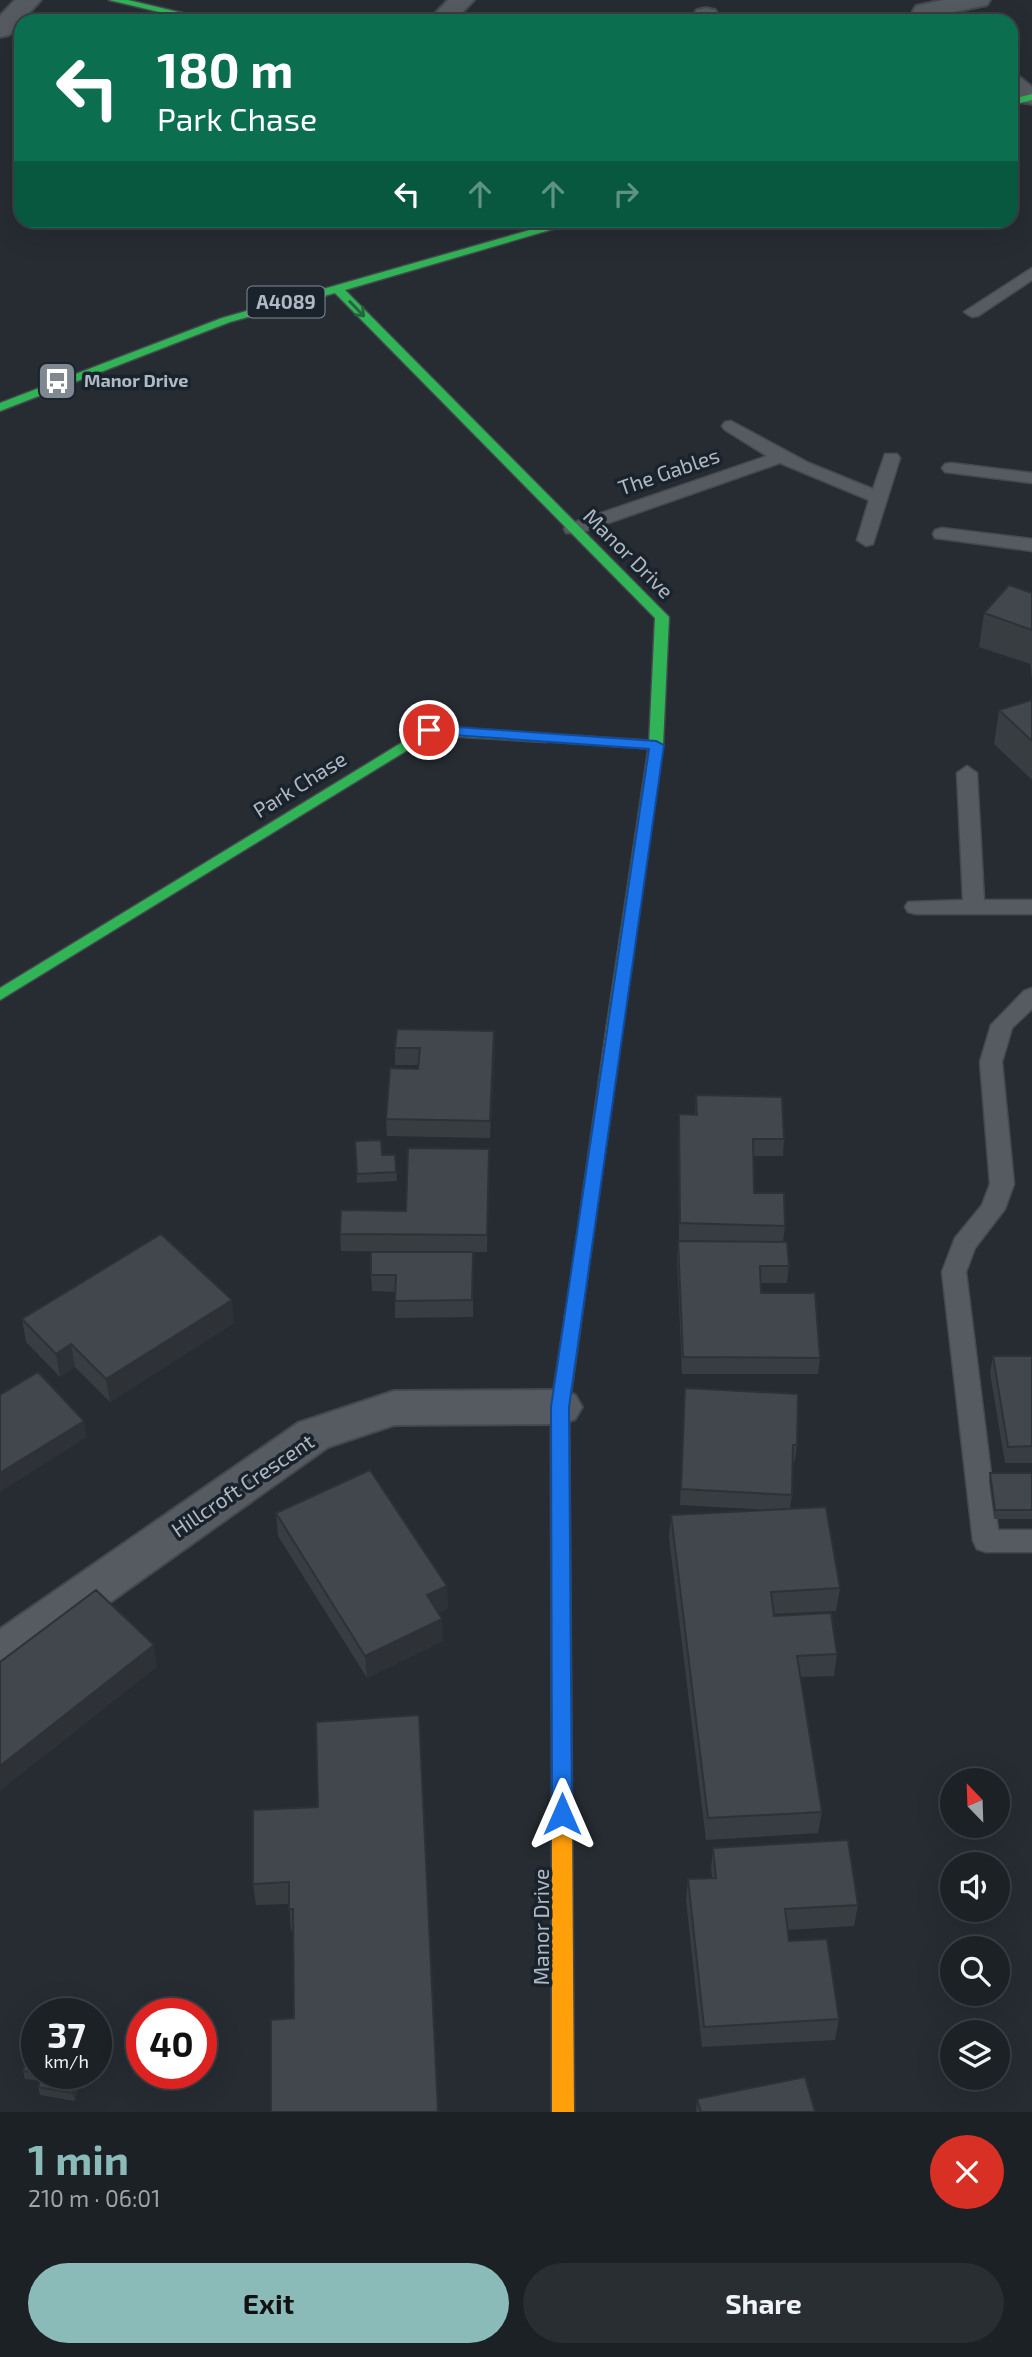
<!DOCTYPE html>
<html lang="en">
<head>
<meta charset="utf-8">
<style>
	:root { --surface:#1c2126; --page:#292e32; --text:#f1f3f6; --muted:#a0a3a7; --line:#3a3e43; --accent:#8bbbb9 }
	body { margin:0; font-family:"Exo 2",sans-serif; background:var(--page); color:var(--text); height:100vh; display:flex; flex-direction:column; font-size:26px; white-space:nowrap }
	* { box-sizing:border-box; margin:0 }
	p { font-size:23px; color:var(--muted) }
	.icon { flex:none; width:38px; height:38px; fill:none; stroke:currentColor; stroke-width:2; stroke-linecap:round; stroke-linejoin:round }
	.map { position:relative; height:2112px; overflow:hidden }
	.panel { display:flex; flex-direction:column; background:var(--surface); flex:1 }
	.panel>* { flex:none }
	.top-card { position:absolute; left:14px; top:14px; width:1004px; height:214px; border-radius:21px; box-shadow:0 7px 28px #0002,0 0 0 2px var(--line); background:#0b6e4f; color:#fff; overflow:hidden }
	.needle { width:46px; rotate:337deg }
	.tools { position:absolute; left:940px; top:1768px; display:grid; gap:14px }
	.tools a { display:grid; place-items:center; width:70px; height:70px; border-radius:50%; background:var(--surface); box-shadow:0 7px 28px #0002,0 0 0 2px var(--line); font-size:35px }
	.speed { position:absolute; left:21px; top:1998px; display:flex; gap:14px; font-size:35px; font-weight:700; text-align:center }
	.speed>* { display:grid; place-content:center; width:91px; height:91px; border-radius:50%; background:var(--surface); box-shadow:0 7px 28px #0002,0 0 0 2px var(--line); line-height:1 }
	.speed small { font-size:18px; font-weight:400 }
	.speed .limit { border:10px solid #d22; background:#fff; color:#111 }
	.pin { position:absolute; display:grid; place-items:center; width:60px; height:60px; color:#fff; margin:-30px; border:4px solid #fff; border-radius:50%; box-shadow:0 2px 7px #0007 }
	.me { position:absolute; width:77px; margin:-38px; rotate:0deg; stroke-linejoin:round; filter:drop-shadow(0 0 5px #0008) }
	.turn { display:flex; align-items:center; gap:24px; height:147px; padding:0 28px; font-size:32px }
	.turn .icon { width:91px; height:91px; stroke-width:2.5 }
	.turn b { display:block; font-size:49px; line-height:60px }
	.lanes { display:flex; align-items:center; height:66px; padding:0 28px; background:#0003; justify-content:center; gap:35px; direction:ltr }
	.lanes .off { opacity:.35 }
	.round { display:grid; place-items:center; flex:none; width:74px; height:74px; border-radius:37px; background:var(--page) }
	.summary { display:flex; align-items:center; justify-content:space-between; height:119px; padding:0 28px }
	h1 { font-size:42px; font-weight:700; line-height:52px; color:var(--accent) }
	.cta { display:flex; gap:14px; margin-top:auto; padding:14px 28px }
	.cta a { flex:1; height:80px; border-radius:42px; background:var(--accent); color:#111; font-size:28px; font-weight:700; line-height:80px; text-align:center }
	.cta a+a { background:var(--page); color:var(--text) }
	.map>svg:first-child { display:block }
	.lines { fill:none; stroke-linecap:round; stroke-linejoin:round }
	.lane-casing { stroke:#43494f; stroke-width:3 }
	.street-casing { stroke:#43494f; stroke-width:4 }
	.fast-casing { stroke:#43494f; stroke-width:3 }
	.slow-casing { stroke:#43494f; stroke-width:3 }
	.jam-casing { stroke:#43494f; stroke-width:3 }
	.lane { fill:#565a61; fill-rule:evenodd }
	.street { fill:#565a61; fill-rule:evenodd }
	.fast { fill:#30b455; fill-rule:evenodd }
	.slow { fill:#ff9f0a; fill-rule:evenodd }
	.jam { fill:#e5322d; fill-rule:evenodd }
	.wall { fill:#383d42 }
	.shaded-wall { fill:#2e3236 }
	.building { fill:#41474d; stroke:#2e3236; stroke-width:2 }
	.oneway { stroke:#24643e }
	.route { fill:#1a73e8; stroke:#114b97; stroke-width:2 }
	.labels { text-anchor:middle; stroke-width:7; stroke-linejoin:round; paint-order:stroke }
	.far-poi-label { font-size:18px; font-weight:bold; fill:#afb9c4; stroke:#1a232c; text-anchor:start }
	.shield { fill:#1a232c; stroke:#828c96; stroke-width:2 }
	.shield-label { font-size:19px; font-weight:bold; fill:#afb9c4 }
	.street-label { font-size:21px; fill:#afb9c4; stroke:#1a232c }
</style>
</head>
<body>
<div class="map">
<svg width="1032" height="2112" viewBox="0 0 1032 2112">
	<rect width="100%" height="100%" fill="#262c32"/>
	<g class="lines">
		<g class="lane-casing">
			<path id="lane" d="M1032,268v12l-54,36 -6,1 -8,-5z
				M731,421l78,42 64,26 12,-35h12l3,4 -27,86 -7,2 -9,-6 12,-40 -89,-37 -200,70h-14l-2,-4 2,-4 201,-69 -42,-26 -3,-4 3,-4z
				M951,463l81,10v10l-87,-11 -3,-4 3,-4z
				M942,528l90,11v12l-97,-13 -2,-4 2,-4z
				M967,766l10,7 7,127h48v14h-116l-8,-2 -3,-5 3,-5 55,-2 -6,-127z
				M1032,988v21l-20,19 -10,34 12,122 -9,25 -30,39 -9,24 32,258h34v22h-46l-9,-3 -4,-8 -31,-269 13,-34 27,-33 8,-21 -10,-122 11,-37 33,-34z"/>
		</g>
		<g class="street-casing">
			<path id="street" d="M15,0h26l-32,35 -9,2v-21z
				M448,0h26l-20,21h-26z
				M943,0h47l-3,5 -62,13 -9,-2 -3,-5 3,-5z
				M706,8l9,2 3,5 -4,6h-25l8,-11z
				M1012,75l9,3 11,9v17l-12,-2 -8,-7z
				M560,1390l15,5 7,12 -7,12 -15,5 -166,1 -66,22 -312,222 -16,6v-46l298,-206 96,-32z"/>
		</g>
		<g class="fast-casing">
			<path id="fast" d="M109,0h19l88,21h-19z
				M1032,94v6l-20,5v-6z
				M565,220h19l-239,70 324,327 -6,128 -40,280 -8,5 -8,-5 42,-280 6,-127 -320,-325 -105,29 -230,89v-8l222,-85z
				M429,726l117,8 7,4 -7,4 -114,-7 -432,265v-12z
				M580,1265l6,1 2,5 -19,136 3,412 -3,6 -7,3 -7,-3 -3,-6 -1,-412 21,-136 2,-5z"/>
		</g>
		<g class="slow-casing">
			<path id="slow" d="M615,1020l8,5 -35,246 -2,5h-12l-2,-5 35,-246z
				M562,1810l7,3 3,6 2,293h-22v-293l3,-6z"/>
		</g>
		<g class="jam-casing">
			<path id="jam" d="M546,734l110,7 7,4 -7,4 -115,-8 -2,-3 2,-3z"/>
		</g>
		<use href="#lane" class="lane"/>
		<use href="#street" class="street"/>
		<use href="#fast" class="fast"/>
		<use href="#slow" class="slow"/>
		<use href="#jam" class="jam"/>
	</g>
	<path class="wall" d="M1032,593v86l-2,-15 -51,-17 5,-34z
		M1032,700v80l-38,-36 5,-34z
		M495,1047l-5,91 -103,-2 -1,-17 32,-50 1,-4h-24v-17z
		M696,1095l88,44 -1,17h-30l1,37 31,33 -2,16 6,24 -2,17h-26v10l59,65 -2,16h-136l-5,-116 1,-17 66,1 -65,-2 -1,-109 1,-17 16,1z
		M355,1141l27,14h13l2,26 -40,2z
		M489,1149l-2,103h-14v65l-78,1v-26l-23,-1 -1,-16 92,-23 -122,-1 -1,-17 66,-23z
		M22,1319l212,4 -124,79 -35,-35 -15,10 -34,-35z
		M993,1356h39v107h-27l-15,-90z
		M684,1404l113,41 -2,16h-3v34l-2,14 50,79 -4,23 -62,3v2l63,38 -3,22 -33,1 21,135 -4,21 -112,7 -37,-302 2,-23 96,-5 -87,-5z
		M990,1473h42v46h-38l-5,-38z
		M276,1513l172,95 -10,5 5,28 -76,37 -89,-142z
		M419,1715l-126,215 -2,1 -2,-27 -33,1 -3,-21 65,-77z
		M713,1848l145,57 -4,21 -67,4 2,11 50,78 -4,21 -133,7 -16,-147 2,-21 24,-1 -1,-9z
		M37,2047v27h45l-7,27 -35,-6 -2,-8 2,-6 -15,-2 -2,-8z
		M697,2099l118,13h-119z"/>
	<path class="shaded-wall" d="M494,1031l1,16 -5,91v-17z
		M232,1300l2,23 -124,79 -4,-23z
		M71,1344l4,23 -15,10 -4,-23z
		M84,1421l3,16 -87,55v-19z
		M447,1586l1,22 -20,10 -1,-23z
		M442,1619l1,22 -76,37 -2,-22z
		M154,1645l3,22 -157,124v-25z
		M78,2074h4l-7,27 -2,-8z"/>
	<path class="building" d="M1009,585l23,8v37l-48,-17z
		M1032,700v41l-33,-31z
		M397,1029l97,2 -4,90 -104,-2 4,-51 28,1 2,-21h-25z
		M696,1095l86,2 2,42h-31l1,54h30l1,33 -105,-3 -1,-109 18,1z
		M381,1140l1,15h13l1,17 -39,2 -2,-33z
		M408,1148l81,1 -2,86 -147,-1 1,-24 65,1z
		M161,1234l71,66 -126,79 -35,-35 -15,10 -34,-35z
		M678,1241l109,1 2,24h-29l1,27h54l5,65 -137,-1z
		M371,1252h102l-1,48 -77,1 1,-26h-25z
		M993,1356h39v90l-24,1z
		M38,1372l46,49 -84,52v-78z
		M685,1388l113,6 -1,51h-4l-1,50 -111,-6z
		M370,1470l77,116 -20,9 15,24 -77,37 -89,-143z
		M990,1473h42v37h-37z
		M826,1507l14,81 -69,4 3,24 57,-3 6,41 -40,2 25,156 -114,6 -37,-303z
		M96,1590l58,55 -154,121v-104z
		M419,1715l19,397h-167v-92l23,-2 -1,-109h-4v-27l-36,2v-74l65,-3 -2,-85z
		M848,1840l10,65 -73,4 4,32 38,-2 12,80 -135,8 -16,-148 28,-1 -3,-30z
		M31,2047h6v26l-14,-2z
		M43,2074h35l-5,19 -35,-6z
		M805,2077l10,35h-114l-4,-13z"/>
	<defs><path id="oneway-shaft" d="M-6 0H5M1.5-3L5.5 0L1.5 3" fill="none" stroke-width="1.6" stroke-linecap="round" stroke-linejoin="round" transform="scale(1.75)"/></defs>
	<use class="oneway" href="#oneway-shaft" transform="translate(357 309) rotate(46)"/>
	<path class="route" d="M429,725l227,16 8,4 -95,662 3,407 -3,6 -7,3 -7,-3 -3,-6 -1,-407 98,-658 -225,-16v-6z"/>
	<defs>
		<g id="bus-square" transform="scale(2.0125)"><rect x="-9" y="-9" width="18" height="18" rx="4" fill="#7f8891" stroke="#1a232c"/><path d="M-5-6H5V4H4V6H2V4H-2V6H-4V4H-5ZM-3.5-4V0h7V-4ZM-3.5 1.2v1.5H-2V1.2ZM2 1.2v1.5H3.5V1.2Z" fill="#fff"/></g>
	</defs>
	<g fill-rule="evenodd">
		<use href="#bus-square" x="57" y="381"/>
	</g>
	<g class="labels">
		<g class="far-poi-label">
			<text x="84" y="387">Manor Drive</text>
		</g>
		<rect class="shield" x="247.5" y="286.5" width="77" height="31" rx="5"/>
		<g class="shield-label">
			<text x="286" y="309">A4089</text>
		</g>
		<g class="street-label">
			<text transform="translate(669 472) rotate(-19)" y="7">The Gables</text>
			<text transform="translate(628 554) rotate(45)" y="7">Manor Drive</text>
			<text transform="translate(300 785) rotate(-32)" y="7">Park Chase</text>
			<text transform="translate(243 1486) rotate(-34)" y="7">Hillcroft Crescent</text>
			<text transform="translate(542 1927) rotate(-90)" y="7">Manor Drive</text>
		</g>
	</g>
</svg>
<div class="tools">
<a><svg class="needle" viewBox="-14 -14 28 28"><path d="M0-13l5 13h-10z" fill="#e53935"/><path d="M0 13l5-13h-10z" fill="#a0a3a7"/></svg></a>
<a><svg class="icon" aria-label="sound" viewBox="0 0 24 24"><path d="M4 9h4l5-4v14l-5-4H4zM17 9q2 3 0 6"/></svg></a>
<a><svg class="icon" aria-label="search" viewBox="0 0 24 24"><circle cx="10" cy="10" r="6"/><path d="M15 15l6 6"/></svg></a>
<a><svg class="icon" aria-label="layers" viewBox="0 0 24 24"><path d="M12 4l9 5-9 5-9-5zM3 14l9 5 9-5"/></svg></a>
</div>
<div class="speed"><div>37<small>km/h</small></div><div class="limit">40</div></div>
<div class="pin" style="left:429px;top:730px;background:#d93025"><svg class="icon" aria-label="arrive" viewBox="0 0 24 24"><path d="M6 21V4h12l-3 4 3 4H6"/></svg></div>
<svg class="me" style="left:562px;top:1814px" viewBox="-20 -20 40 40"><path d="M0-17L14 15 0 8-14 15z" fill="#1a73e8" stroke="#fff" stroke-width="4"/></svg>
<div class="top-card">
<div class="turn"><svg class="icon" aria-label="left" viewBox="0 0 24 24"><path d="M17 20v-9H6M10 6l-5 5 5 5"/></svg><div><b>180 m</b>Park Chase</div></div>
<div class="lanes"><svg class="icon" aria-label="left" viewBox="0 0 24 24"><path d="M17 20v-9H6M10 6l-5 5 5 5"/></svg><svg class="icon off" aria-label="ahead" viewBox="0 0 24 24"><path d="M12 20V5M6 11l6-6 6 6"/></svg><svg class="icon off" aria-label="ahead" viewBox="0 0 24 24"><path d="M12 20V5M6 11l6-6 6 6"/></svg><svg class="icon off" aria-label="right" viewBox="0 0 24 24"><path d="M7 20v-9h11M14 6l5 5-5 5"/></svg></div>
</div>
</div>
<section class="panel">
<div class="summary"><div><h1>1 min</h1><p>210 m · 06:01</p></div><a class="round" style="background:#d93025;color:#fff"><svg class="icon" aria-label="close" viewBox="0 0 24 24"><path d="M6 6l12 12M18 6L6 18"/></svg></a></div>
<div class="cta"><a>Exit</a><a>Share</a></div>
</section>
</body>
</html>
